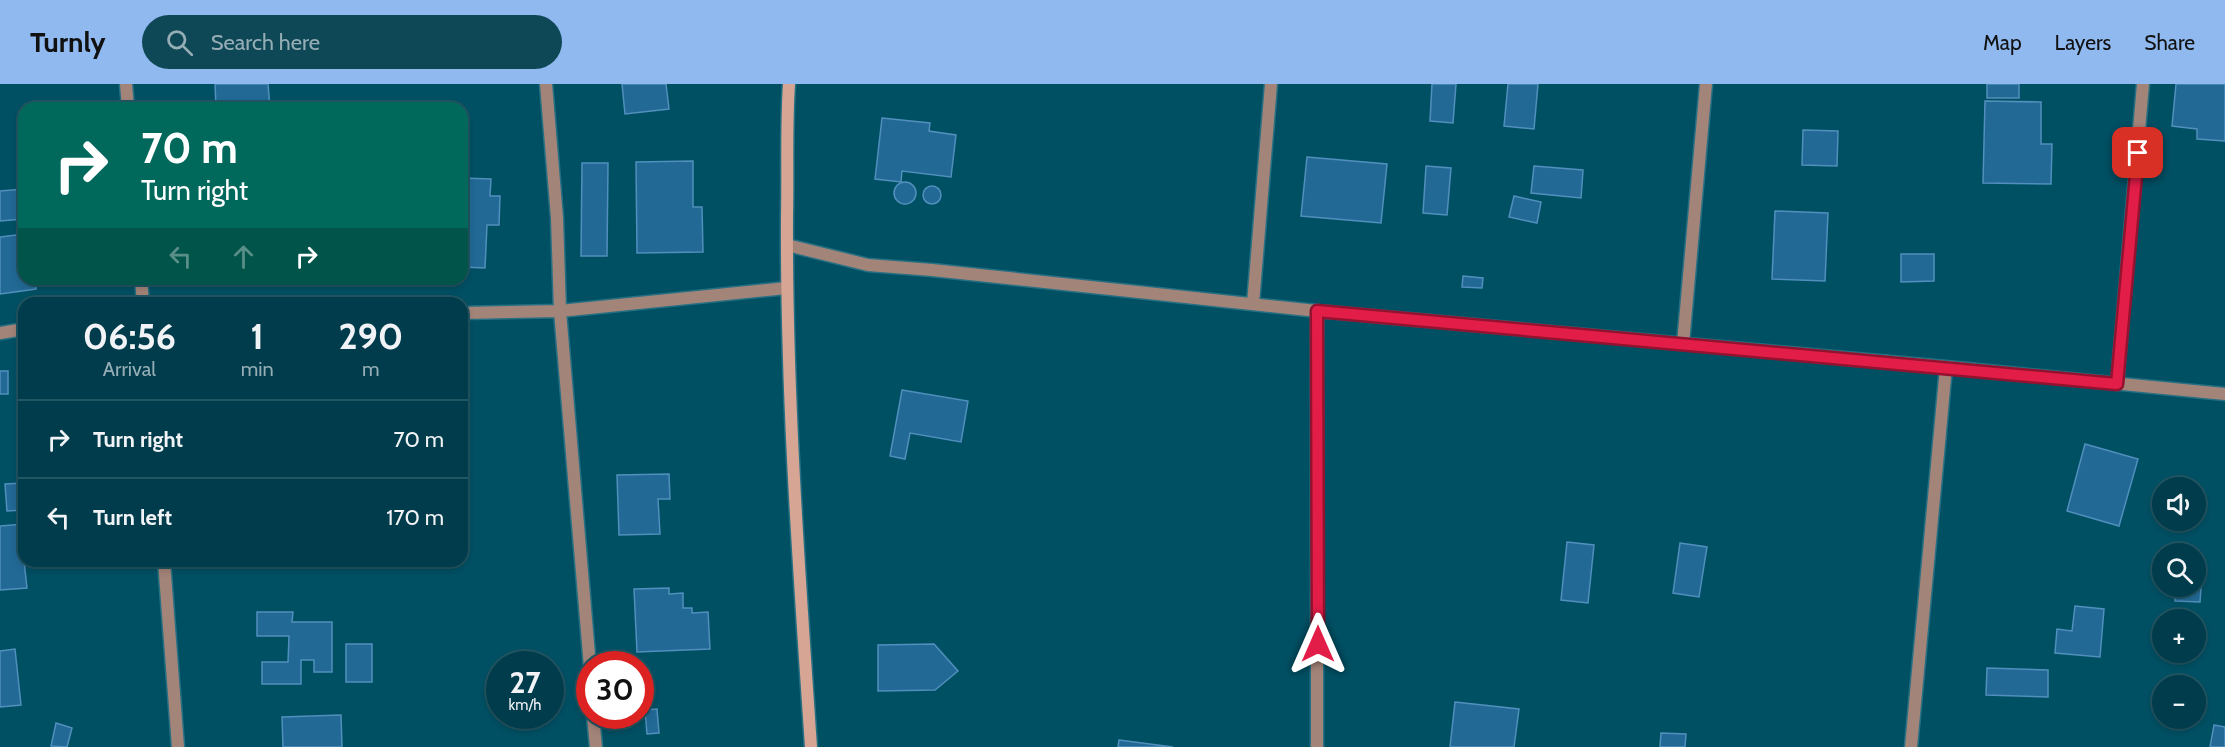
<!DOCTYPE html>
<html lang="en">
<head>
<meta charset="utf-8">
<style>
	:root { --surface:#003c4b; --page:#0e4755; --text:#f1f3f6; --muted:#95adb5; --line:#225663; --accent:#90b9f0 }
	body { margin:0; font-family:Cabin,sans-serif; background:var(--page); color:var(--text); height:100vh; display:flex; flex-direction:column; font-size:22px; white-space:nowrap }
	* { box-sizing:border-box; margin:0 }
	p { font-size:20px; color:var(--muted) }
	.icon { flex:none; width:33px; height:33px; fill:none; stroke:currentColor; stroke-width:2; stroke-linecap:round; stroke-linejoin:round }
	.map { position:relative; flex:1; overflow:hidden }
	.panel { position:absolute; left:18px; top:213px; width:450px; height:270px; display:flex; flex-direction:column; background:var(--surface); border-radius:18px; box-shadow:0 3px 9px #0003,0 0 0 2px var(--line) }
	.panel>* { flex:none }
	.top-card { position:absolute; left:18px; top:18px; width:450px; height:183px; border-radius:18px; box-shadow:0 3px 9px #0003,0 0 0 2px var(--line); background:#00695c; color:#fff; overflow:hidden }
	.buttons { position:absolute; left:2152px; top:393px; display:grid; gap:12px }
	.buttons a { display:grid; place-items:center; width:54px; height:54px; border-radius:50%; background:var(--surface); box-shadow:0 3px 9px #0003,0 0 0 2px var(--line); font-size:30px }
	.speed { position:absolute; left:486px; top:567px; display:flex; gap:12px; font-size:30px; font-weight:700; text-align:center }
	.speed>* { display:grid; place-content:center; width:78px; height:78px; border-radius:50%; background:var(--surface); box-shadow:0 3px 9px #0003,0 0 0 2px var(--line); line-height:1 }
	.speed small { font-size:15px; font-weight:400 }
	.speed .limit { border:9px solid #d22; background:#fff; color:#111 }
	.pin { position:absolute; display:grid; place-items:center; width:51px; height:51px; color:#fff; margin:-26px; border-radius:12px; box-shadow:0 3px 9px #0006 }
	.me { position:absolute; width:66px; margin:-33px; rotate:0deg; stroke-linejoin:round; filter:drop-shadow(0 0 4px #0008) }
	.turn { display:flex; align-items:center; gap:21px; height:126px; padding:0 24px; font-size:27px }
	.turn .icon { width:78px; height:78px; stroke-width:2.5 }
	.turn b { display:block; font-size:42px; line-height:51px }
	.lanes { display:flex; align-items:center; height:57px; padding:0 24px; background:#0003; justify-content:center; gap:30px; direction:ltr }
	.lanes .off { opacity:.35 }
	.eta { display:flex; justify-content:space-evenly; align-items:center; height:102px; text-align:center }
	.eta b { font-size:36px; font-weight:800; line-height:42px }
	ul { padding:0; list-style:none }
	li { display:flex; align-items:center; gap:18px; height:78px; padding:0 24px; border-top:2px solid var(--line) }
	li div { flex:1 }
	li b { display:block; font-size:22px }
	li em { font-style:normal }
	header { display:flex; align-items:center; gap:36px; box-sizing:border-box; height:84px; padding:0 30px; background:var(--accent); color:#111 }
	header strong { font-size:28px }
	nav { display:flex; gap:33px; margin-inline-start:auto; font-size:21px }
	.search { width:420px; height:54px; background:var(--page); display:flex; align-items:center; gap:15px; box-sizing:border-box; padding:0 21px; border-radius:33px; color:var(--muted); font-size:22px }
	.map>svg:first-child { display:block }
	.building { fill:#226996; stroke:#518fbc; stroke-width:1.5 }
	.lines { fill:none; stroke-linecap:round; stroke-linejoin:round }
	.street-casing { stroke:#276f82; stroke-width:15 }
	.secondary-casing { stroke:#276f82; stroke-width:15 }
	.street { stroke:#a38479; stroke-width:12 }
	.secondary { stroke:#d6a593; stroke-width:12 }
	.route-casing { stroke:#92132f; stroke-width:15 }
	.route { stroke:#e11d48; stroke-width:10 }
</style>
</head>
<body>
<header>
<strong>Turnly</strong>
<div class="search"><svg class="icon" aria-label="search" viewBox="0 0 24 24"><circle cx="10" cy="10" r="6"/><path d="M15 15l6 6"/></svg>Search here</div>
<nav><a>Map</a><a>Layers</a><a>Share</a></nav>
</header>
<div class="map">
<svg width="2225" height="663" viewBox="0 0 2225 663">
	<rect width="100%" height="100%" fill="#005064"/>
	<path class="building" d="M215,0h53l2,24h-54z
		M622,0h44l3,25 -44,5z
		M1432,0h24l-3,39 -23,-2z
		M1508,0h30l-4,45 -30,-3z
		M1987,0h32v14h-32z
		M2176,0h49v57l-28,-2v-10l-25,-3z
		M1985,17l56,1v42h11l-1,40 -68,-1z
		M882,34l48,5 -1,8 27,4 -5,42 -49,-6 -1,11 -26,-3z
		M1803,46l35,1 -1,35 -35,-1z
		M1307,73l80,7 -6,59 -80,-7z
		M693,77v46h9l1,45 -66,1 -1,-91z
		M582,79h26l-1,93h-26z
		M1426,82l25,2 -4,47 -24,-2z
		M1534,82l49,4 -2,28 -50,-5z
		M462,94l29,1 -1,17h10l-1,29h-12l-2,43 -23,-1z
		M894 109a11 11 0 1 1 22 0a11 11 0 1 1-22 0Z
		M923 111a9 9 0 1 1 18 0a9 9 0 1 1-18 0Z
		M24,105v30l-24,2v-30z
		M1514,112l27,6 -4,21 -28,-6z
		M1775,127l53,2 -3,68 -53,-2z
		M24,150v45h11l1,10 -36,5v-57z
		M1901,170h33v27l-33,1z
		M1463,192l20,2 -1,10 -20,-1z
		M0,287h8v23h-8z
		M902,306l66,11 -7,41 -51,-9 -5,26 -15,-3z
		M2085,360l53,15 -19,67 -52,-15z
		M669,390l1,25h-12l2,35 -41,1 -2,-60z
		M23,399l1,27 -17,1 -2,-27z
		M24,440v37l3,27 -27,2v-64z
		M1567,458l27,3 -6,58 -27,-3z
		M1680,459l27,4 -8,50 -26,-4z
		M2196,477h7l-3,41 -25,-1 1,-15h20z
		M669,504v6l14,-1v15h9v5l16,-1 2,37 -73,3 -3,-63z
		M2075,522l29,3 -4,48 -45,-4 2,-24 15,2z
		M257,528h36l-1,10h40v50h-18v-12h-13v24h-39v-22h26l1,-26h-32z
		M346,560h26v38h-26z
		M934,560l24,27 -23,19 -57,1v-46z
		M15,565l6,56 -21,2v-56z
		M1987,584l61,2v27l-62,-2z
		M1455,618l64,7 -5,38h-64z
		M657,625l2,24 -12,1 -2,-24z
		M341,631l1,32h-59l-1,-30z
		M56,639l16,5 -5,19 -16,-1z
		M2214,641l11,2v20h-15z
		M1661,649l25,1 -1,13h-25z
		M1119,656l54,7h-55z"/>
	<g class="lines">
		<g class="street-casing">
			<path id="street" d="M126,0l2,24
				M546,0l11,134 3,93 30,356
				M787,161l81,20 64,5 385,41 629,56 279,27
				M141,195l2,24
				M1253,220l18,-220
				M1317,227v436
				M462,229l98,-2 227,-23
				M0,249l24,-4
				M1683,260l23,-260
				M2117,300l26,-300
				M164,477l14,186
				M593,632l3,31
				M1911,663l35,-380"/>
		</g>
		<g class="secondary-casing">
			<path id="secondary" d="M789,0c-3,44 -1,88 -2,132 -1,177 12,354 24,531"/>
		</g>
		<use href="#street" class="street"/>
		<use href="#secondary" class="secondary"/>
	</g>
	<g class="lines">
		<g class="route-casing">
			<path id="route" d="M1318,560l-1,-333 800,73 21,-231"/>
		</g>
		<use href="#route" class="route"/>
	</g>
</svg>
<div class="buttons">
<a><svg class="icon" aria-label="sound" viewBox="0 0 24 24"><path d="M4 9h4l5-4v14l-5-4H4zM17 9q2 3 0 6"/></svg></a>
<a><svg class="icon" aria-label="search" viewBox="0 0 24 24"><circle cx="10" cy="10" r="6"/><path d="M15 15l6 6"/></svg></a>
<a>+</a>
<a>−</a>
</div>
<div class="speed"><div>27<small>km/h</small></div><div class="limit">30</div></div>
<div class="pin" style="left:2138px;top:69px;background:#d93025"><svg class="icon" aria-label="arrive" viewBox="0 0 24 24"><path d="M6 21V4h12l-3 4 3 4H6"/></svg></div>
<svg class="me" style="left:1318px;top:560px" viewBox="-20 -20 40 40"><path d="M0-17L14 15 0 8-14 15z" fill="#e11d48" stroke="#fff" stroke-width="4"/></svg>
<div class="top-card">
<div class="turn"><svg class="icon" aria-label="right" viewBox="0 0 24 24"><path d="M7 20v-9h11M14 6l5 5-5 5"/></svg><div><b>70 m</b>Turn right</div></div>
<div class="lanes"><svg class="icon off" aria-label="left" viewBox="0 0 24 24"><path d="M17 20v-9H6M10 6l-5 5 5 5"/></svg><svg class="icon off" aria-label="ahead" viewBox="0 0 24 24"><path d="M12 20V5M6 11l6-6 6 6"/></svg><svg class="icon" aria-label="right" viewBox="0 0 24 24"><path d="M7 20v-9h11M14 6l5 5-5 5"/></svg></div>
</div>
<section class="panel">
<div class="eta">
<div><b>06:56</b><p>Arrival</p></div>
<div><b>1</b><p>min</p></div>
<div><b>290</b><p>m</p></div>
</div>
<ul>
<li><svg class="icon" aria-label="right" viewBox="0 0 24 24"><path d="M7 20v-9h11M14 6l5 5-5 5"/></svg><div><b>Turn right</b></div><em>70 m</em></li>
<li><svg class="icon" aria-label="left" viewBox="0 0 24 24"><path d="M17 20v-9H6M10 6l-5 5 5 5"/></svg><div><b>Turn left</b></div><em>170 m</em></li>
</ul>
</section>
</div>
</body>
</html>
